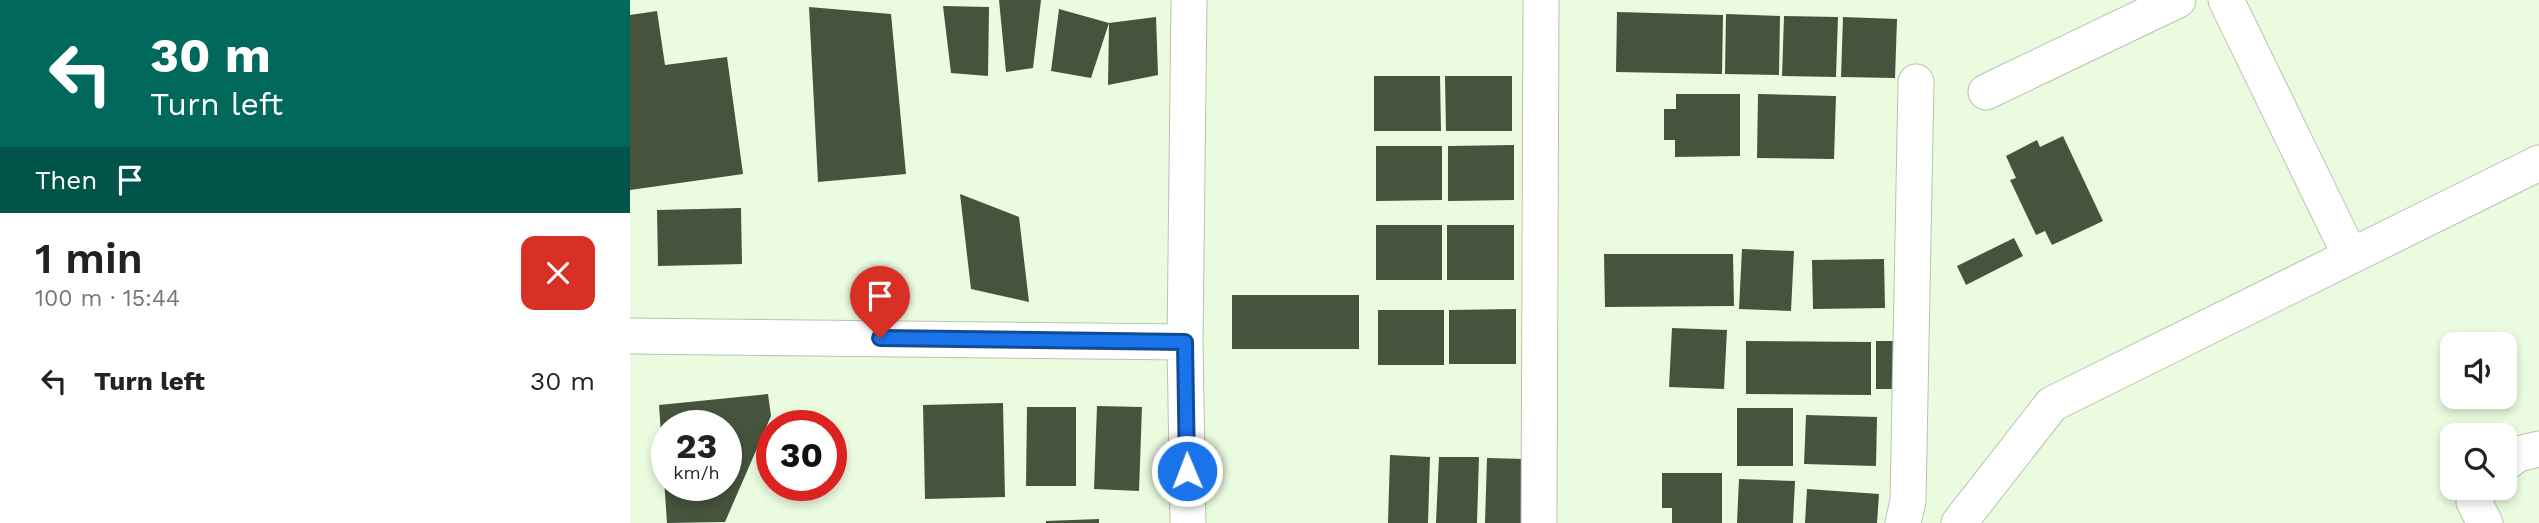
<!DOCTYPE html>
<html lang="en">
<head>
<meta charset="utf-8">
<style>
	:root { --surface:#fff; --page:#f6f6f6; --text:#222; --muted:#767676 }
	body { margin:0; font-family:"Work Sans",sans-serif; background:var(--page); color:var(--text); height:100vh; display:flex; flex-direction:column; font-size:26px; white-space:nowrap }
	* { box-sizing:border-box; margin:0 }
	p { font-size:23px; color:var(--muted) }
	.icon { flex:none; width:38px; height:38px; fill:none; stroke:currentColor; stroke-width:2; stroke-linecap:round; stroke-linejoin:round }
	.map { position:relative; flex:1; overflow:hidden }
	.sheet { display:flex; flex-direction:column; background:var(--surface); width:630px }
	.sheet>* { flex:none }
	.guide { background:#00695c; color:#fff; overflow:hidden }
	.fabs { position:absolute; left:1810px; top:332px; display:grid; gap:14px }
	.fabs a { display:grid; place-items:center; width:77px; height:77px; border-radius:14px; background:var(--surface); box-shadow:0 4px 10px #0003; font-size:35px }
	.speed { position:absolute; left:21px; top:410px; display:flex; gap:14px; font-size:35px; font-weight:700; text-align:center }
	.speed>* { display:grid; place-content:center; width:91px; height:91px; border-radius:50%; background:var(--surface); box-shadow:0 4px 10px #0003; line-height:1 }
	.speed small { font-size:18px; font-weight:400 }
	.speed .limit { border:10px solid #d22; background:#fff; color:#111 }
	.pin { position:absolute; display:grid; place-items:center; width:60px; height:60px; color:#fff; margin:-72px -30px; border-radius:50% 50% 50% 0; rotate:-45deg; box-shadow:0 0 7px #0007 }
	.pin .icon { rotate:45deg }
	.me { position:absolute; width:77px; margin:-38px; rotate:359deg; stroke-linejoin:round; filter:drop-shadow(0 0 5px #0008) }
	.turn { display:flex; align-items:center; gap:24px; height:147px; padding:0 35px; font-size:32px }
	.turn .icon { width:91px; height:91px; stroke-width:2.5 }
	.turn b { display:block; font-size:49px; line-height:60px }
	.then { display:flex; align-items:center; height:66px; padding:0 35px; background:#0003; gap:14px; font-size:26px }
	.round { display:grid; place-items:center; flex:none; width:74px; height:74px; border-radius:14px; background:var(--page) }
	.summary { display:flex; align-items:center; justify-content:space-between; height:119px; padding:0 35px }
	h1 { font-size:42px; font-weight:600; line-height:52px }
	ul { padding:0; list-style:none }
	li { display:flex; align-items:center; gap:21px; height:98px; padding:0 35px }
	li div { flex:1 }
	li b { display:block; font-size:26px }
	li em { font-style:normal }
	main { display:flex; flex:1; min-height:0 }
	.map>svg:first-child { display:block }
	.building { fill:#46533d; fill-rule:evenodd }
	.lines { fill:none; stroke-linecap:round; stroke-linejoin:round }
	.minor-casing { stroke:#b6c5ab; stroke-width:37 }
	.minor { stroke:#fff; stroke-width:35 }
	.route-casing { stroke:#114b97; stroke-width:18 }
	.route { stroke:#1a73e8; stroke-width:12 }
</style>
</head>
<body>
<main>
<section class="sheet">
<div class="guide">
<div class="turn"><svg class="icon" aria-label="left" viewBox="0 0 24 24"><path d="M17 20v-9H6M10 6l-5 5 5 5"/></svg><div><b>30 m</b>Turn left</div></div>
<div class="then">Then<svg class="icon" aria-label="arrive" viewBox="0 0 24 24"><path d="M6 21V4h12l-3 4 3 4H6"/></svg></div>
</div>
<div class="summary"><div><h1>1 min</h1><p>100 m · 15:44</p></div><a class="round" style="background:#d93025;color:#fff"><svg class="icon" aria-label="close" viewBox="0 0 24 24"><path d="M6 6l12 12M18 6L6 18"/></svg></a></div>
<ul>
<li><svg class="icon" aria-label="left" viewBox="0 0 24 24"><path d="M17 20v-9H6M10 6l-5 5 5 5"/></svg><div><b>Turn left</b></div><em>30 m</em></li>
</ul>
</section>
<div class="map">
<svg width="1909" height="523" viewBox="0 0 1909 523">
	<rect width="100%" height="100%" fill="#ebfbe0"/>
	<path class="building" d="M369,0h42l-8,68 -27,4z
		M313,6l46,1 -1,69 -37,-3z
		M179,7l82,7 15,160 -88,8z
		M429,9l50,14 -18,55 -40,-7z
		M27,11l8,54 62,-8 16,117 -113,16v-175z
		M987,12l106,3 -1,59 -106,-2z
		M1096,14l54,2 -1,59 -54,-1z
		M1154,16l54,1 -2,60 -54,-1z
		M526,17l2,58 -50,10 1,-62z
		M1213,17l54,2 -2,59 -54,-1z
		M744,76h66l1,55h-67z
		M815,76h67v55h-66z
		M1046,94h64v62l-65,1v-17h-11v-31h12z
		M1128,94l78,2 -2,63 -77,-1z
		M1433,136l40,85 -51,24 -7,-14 -9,4 -26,-55 6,-2 -10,-22 31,-16 3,7z
		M884,145v55l-66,1v-55z
		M746,146h66v54l-66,1z
		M330,194l59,23 10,85 -58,-13z
		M111,208l1,56 -84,2 -1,-56z
		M746,225h66v55h-66z
		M817,225h67v55h-67z
		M1384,238l9,18 -57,29 -9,-19z
		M1112,249l52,2 -3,60 -52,-2z
		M974,254h129l1,52 -129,1z
		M1254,259l1,49 -72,1 -1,-49z
		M602,295h127v54h-127z
		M886,309v55h-67v-54z
		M748,310h66v55h-66z
		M1042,328l55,2 -3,59 -55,-2z
		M1116,341l125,1v53l-125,-1z
		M1246,341h23v48h-23z
		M138,394l3,22 -46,106 -58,1 -8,-118zM37,425h59v60h-59z
		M373,403l2,94 -80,2 -2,-94z
		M467,406l45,1 -3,84 -45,-2z
		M397,407h49v79h-50z
		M1107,408h56v58h-56z
		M1176,415l71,2 -1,49 -72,-2z
		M760,455l40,2 -2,66h-40z
		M809,457h40l-2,66h-41z
		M857,458l40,1 -1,64h-41z
		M1032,473h60v50h-50v-15h-10z
		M1109,479l56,2 -2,42h-56z
		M1177,489l72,5 -2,29h-72z
		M469,519v4h-53v-2z"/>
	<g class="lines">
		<g class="minor-casing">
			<path id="minor" d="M1596,0l124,255
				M1356,92l192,-92
				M0,336l555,6
				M1874,464l14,-10 21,-5
				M1850,488l-6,14 11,21
				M558,523l-3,-181 4,-342
				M909,523l2,-523
				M1273,523l5,-22 8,-419
				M1329,523l93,-119 487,-241"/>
		</g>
		<use href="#minor" class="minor"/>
	</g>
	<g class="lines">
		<g class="route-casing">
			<path id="route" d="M250,338l305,4 2,129"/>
		</g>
		<use href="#route" class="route"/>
	</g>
</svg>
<div class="fabs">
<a><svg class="icon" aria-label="sound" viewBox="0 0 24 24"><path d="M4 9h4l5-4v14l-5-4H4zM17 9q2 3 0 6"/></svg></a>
<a><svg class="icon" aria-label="search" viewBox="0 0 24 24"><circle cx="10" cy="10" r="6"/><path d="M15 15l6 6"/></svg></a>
</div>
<div class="speed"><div>23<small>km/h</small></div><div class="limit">30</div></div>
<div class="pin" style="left:250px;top:338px;background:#d93025"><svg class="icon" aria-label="arrive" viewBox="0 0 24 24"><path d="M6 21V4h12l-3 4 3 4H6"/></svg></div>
<svg class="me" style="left:557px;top:471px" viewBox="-20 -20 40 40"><circle r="17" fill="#1a73e8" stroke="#fff" stroke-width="3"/><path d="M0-11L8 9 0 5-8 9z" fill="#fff"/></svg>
</div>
</main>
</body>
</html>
